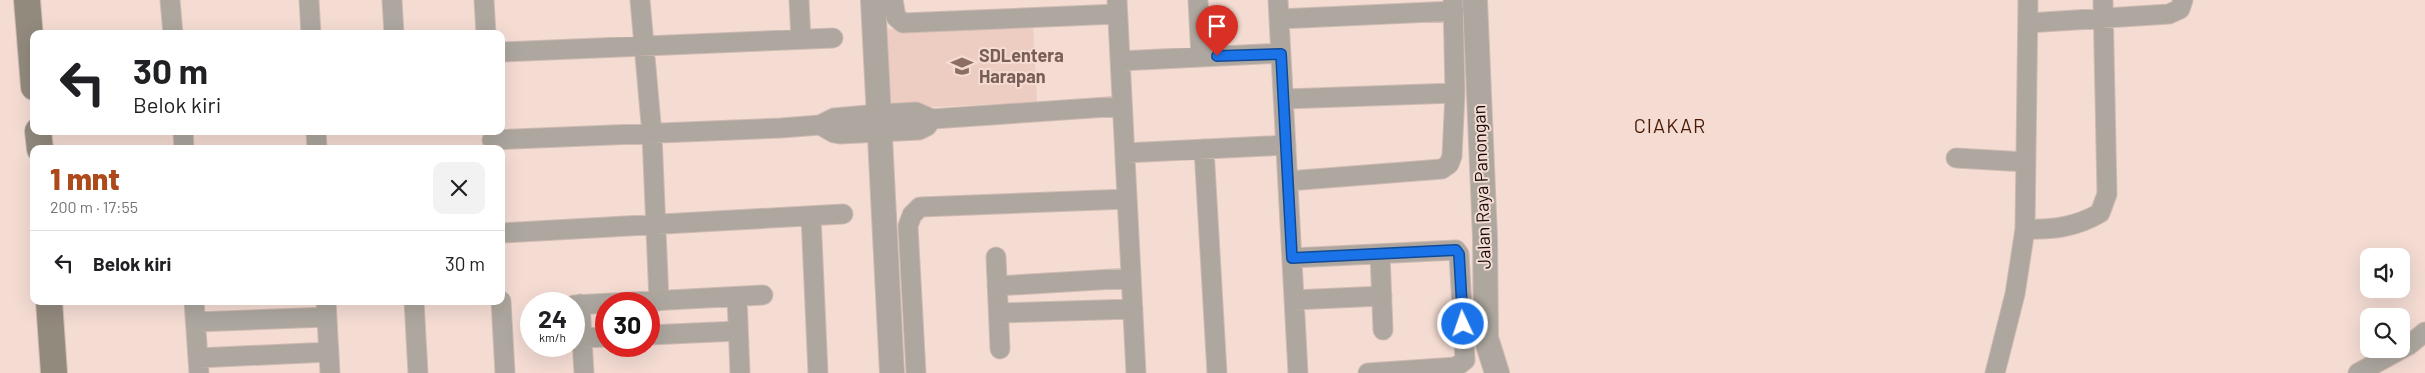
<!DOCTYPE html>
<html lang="id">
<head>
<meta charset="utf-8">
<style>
	:root { --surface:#fff; --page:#f2f2f2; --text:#202124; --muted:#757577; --line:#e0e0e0; --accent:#ae491c }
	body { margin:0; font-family:Barlow,sans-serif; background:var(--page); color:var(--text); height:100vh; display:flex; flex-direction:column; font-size:19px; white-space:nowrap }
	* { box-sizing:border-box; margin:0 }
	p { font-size:16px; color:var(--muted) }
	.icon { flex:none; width:28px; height:28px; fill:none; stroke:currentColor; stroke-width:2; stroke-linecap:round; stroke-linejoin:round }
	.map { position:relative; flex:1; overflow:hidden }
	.details { position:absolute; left:30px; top:145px; width:475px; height:160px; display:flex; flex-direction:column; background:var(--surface); border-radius:10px; box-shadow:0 5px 20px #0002 }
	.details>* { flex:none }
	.hud { position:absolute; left:30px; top:30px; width:475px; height:105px; border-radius:10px; box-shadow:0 5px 20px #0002; background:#fff; color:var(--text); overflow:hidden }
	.fabs { position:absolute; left:2360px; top:248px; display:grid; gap:10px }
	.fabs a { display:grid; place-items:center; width:50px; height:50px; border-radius:10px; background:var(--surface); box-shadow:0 5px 20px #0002; font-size:25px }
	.speed { position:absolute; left:520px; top:292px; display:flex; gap:10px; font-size:25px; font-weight:700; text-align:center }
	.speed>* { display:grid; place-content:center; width:65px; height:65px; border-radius:50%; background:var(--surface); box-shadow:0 5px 20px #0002; line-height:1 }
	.speed small { font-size:12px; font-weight:400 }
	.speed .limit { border:8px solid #d22; background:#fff; color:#111 }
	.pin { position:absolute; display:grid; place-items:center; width:42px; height:42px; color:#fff; margin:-51px -21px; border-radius:50% 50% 50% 0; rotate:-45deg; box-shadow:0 0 5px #0007 }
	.pin .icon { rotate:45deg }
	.me { position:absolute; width:55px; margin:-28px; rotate:357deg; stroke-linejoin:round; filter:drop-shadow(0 0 4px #0008) }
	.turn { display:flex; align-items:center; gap:18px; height:105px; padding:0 20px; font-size:22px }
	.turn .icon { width:65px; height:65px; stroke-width:2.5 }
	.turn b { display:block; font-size:35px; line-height:42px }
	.round { display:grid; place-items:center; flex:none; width:52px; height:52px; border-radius:10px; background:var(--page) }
	.head { display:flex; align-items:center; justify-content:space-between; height:85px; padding:0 20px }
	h1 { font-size:30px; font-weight:800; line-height:38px; color:var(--accent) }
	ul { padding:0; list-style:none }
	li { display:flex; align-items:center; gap:15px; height:65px; padding:0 20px; border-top:1px solid var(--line) }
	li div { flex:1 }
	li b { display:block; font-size:19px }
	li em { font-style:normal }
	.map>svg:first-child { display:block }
	.built { fill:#edcdc1 }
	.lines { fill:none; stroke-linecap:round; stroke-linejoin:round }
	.minor-casing { stroke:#d0bab3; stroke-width:21 }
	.tertiary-casing { stroke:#d0bab3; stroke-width:26 }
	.secondary-casing { stroke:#d0bab3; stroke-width:28 }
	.minor { stroke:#ada79f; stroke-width:19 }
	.tertiary { stroke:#ada79f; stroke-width:24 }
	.secondary { stroke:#938a7e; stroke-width:26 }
	.route-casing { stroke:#114b97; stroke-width:12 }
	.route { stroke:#1a73e8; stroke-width:9 }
	.labels { text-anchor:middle; stroke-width:4; stroke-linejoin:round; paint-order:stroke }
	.education-label { font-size:18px; font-weight:bold; fill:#785e54; stroke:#f4dcd3; text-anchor:start }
	.street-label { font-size:18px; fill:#120a08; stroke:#f4dcd3 }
	.quarter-label { font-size:20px; letter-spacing:1px; fill:#491904; stroke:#f4dcd3 }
</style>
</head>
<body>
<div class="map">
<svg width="2425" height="373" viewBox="0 0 2425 373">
	<rect width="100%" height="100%" fill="#f4dcd3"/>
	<path class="built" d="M1033,23l4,79 -147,7 -3,-80z"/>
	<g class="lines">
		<g class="minor-casing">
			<path id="minor" d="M170,0l3,34
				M309,0l2,34
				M392,0l2,34
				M484,0l2,34
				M640,0l12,135 7,166
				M799,0l2,39
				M893,0l3,17 7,6 214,-9
				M1117,0l19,373
				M1198,0l3,57
				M1278,0l20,373
				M1279,19l175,-8
				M2029,23l140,-9 11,-5 3,-9
				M501,52l332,-14
				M1120,61l161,-8
				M1284,99l171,-6
				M820,125l14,8 6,1 79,-4 8,-4 5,-7
				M183,131l1,18
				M316,131l1,18
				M492,140l289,-12 39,-3 14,-7 45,-4 37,-2 16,7 190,-13
				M1204,149l13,224
				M1125,153l161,-8
				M1956,158l70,4
				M1288,181l154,-12 7,-5 3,-8 3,-63 -2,-93
				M811,216l7,157
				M2025,229c28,1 51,-2 75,-16l7,-19 -4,-194
				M501,233l342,-19
				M1380,254l3,76
				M996,257l4,92
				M1292,258l164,-8 3,4 6,106 -9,7 -88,6
				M997,286l134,-8
				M737,297l3,76
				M1294,300l88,-4
				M194,301l5,72
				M326,301l4,72
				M414,301l4,72
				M501,301l4,72
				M580,304l4,69
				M574,305l189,-10
				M999,313l134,-4
				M196,322l131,-5
				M649,335l89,-4
				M582,338l24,-1
				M198,358l131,-6
				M916,373l-8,-147 4,-11 8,-8 207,-8
				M1995,373l20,-79 10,-65 3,-229
				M2358,373l51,-28 16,-13"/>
		</g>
		<g class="tertiary-casing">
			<path id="tertiary" d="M873,0l19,373
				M1475,0l10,237 1,101 11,35"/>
		</g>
		<g class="secondary-casing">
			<path id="secondary" d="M27,0l7,87
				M38,131l2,18
				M49,301l5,72"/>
		</g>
		<use href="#minor" class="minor"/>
		<use href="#tertiary" class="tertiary"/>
		<use href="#secondary" class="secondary"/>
	</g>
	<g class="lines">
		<g class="route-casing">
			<path id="route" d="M1217,56l64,-2 11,204 164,-8 3,4 4,70"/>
		</g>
		<use href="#route" class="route"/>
	</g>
	<defs>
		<g id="school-bare" transform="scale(1.725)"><path d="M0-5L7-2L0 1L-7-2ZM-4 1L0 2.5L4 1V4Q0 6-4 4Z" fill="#8d6e63" stroke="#f4dcd3" stroke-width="2.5" paint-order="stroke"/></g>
	</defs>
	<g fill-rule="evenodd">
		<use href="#school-bare" x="962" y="66"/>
	</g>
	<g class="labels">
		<g class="education-label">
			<text x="979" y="62">SDLentera<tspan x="979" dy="21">Harapan</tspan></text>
		</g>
		<g class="street-label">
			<text transform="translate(1482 187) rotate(-92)" y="6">Jalan Raya Panongan</text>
		</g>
		<g class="quarter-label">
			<text x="1670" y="133">CIAKAR</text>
		</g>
	</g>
</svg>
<div class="fabs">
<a><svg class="icon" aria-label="sound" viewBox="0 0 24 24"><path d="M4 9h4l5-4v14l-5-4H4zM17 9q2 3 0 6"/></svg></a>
<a><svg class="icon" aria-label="search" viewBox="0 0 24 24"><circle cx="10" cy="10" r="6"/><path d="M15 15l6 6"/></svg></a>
</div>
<div class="speed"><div>24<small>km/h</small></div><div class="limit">30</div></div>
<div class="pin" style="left:1217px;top:56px;background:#d93025"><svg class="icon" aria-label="arrive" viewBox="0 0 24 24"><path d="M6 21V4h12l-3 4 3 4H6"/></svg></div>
<svg class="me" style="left:1463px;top:324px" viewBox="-20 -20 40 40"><circle r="17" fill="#1a73e8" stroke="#fff" stroke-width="3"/><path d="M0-11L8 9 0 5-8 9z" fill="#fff"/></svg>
<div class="hud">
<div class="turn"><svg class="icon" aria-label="left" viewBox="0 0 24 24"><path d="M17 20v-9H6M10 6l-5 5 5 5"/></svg><div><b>30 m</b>Belok kiri</div></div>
</div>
<section class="details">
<div class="head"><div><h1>1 mnt</h1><p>200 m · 17:55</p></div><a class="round"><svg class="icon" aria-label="close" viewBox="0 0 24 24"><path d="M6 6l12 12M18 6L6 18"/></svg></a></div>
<ul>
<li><svg class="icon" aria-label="left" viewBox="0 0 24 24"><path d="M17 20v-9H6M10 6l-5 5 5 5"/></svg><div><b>Belok kiri</b></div><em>30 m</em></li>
</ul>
</section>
</div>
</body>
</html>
